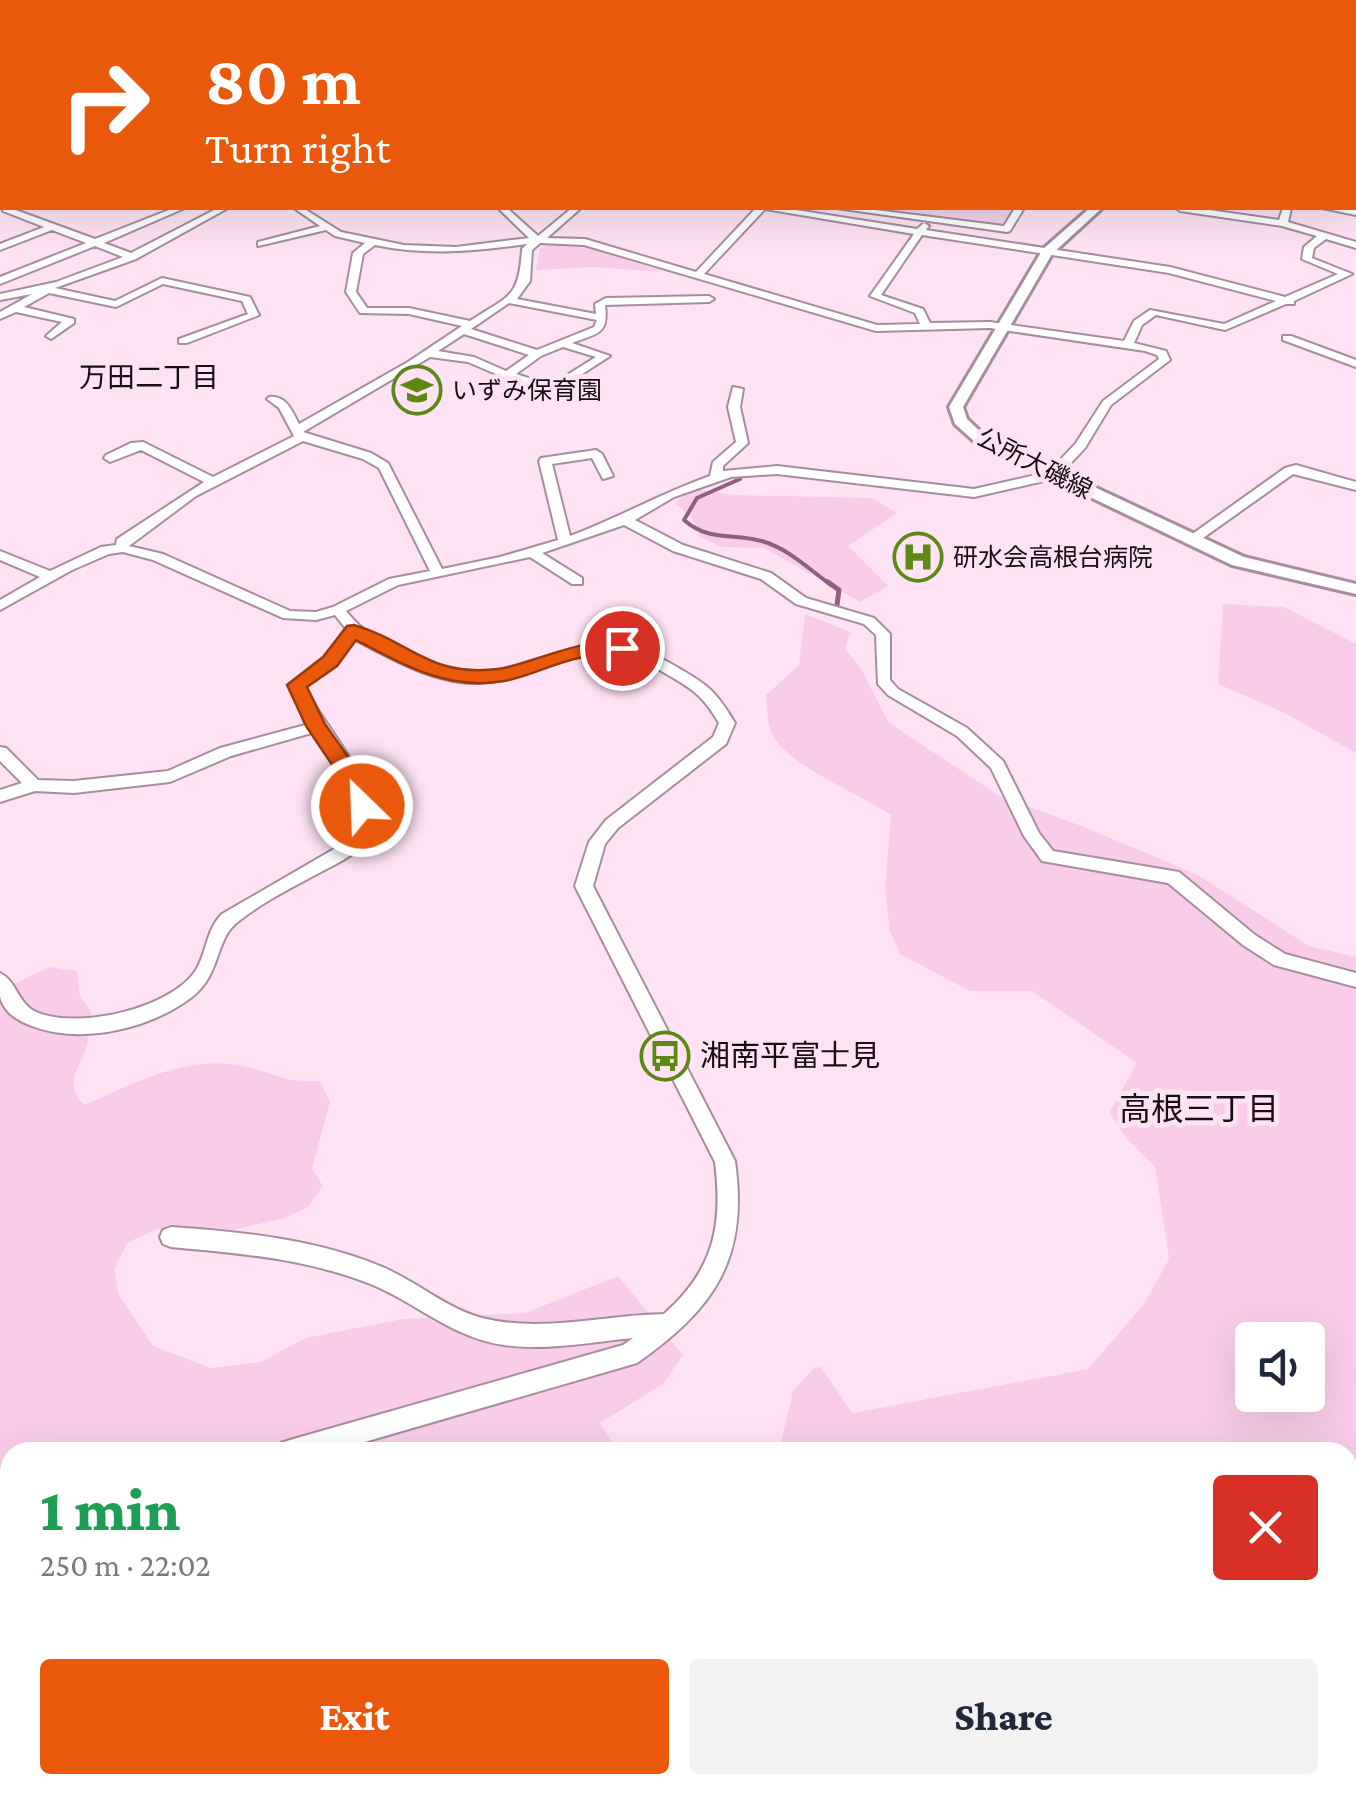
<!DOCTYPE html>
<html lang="en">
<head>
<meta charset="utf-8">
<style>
	:root { --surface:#fff; --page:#f2f2f3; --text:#1f2937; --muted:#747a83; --accent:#ea580c }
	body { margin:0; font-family:"Crimson Pro","Noto Sans JP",serif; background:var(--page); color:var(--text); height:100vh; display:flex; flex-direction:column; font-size:38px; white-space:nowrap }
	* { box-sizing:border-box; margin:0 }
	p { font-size:32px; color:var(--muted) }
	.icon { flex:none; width:55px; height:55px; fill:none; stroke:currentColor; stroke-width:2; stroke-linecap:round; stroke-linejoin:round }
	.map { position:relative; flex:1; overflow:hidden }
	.details { position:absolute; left:0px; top:1442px; width:1358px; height:352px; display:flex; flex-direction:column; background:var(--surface); border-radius:30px 30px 0 0; box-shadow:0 10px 40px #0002 }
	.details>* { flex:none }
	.banner { position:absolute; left:0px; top:0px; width:1358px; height:210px; box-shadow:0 10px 40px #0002; background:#ea580c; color:#fff; overflow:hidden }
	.fabs { position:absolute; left:1235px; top:1322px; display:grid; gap:20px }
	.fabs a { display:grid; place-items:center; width:90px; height:90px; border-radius:10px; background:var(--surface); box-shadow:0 10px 40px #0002; font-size:50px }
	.pin { position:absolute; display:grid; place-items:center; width:85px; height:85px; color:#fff; margin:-42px; border:5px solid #fff; border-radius:50%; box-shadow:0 2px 10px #0007 }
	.me { position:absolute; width:110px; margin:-55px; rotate:336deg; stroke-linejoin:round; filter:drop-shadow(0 0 8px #0008) }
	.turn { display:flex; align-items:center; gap:35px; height:210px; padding:0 40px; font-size:45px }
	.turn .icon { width:130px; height:130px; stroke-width:2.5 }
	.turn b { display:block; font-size:70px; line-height:85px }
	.round { display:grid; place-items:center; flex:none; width:105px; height:105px; border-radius:10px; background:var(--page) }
	.overview { display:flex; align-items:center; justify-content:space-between; height:170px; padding:0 40px }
	h1 { font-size:60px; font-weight:800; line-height:75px; color:#1e9e55 }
	.primary-button { display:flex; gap:20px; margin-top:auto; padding:20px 40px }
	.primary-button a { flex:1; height:115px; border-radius:10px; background:var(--accent); color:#fff; font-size:40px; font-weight:800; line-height:115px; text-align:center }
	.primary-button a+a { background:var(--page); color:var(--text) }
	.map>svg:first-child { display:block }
	.built { fill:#f5d3e9 }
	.green { fill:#f9cdea; fill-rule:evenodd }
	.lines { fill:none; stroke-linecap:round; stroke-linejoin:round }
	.stream-far1 { stroke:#8f5e80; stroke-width:4 }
	.stream { stroke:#8f5e80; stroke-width:5 }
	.minor-casing { stroke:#a68c9d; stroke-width:4 }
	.major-casing { stroke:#a68c9d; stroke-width:6 }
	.minor { fill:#fff; fill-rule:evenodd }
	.major { fill:#fff; fill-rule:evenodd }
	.route { fill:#ea580c; stroke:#983908; stroke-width:2.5 }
	.labels { text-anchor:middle; stroke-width:10; stroke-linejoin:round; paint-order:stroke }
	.far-poi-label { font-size:25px; fill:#170e14; stroke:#ffe3f5; text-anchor:start }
	.far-street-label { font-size:25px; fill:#170e14; stroke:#ffe3f5 }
	.far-neighbourhood-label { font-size:28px; fill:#170e14; stroke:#ffe3f5 }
	.poi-label { font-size:30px; fill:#170e14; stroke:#ffe3f5; text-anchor:start }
	.neighbourhood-label { font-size:32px; fill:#170e14; stroke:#ffe3f5 }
</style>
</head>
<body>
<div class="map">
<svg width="1356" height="1794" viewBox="0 0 1356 1794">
	<rect width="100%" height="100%" fill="#ffe3f5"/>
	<path class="built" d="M850,208h166l-11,18 -6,1z"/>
	<path class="green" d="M552,244l36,4 76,24 -72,-5 -56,3 4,-22z
		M694,489l40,6 138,3 25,15 -49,33 40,40 -28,16 -96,-54 -42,-1 -22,-10 -9,-20 -16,-14z
		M1223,604l61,3 72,37v109l-73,-41 -65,-28z
		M805,614l46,18 -6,17 15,18 29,56 111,73 87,32 111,47 111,71 47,11v837h-1356v-55l10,-8v54h1338v-333h-569l14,-61 21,-23 7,-1 31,46 236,-44 56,-65 25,-45 -14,-92 -28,-28 -18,-26 28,-50 -105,-72h-62l-70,-37 -10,-23 -5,-43 6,-73c-31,-21 -103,-49 -119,-81 -5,-10 -5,-28 -6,-39l33,-30zM1252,1340h56v55h-56z
		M49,967l28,4 3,25 11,16c-1,11 -2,22 -4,33 -6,24 -26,39 -2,60 48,-22 104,-51 158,-39 34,7 39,17 77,15l10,21 -18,66 11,18 -15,21 -23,11 -58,13 -69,-2 -30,13 -14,27 5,26 34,51 58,22 50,-6 44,-24 98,-19 122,-6 93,-37 65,79 -20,29 -63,39 18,29h-608v133l-10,2v-596z"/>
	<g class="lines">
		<path class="stream-far1" d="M740,479l-43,19 -13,22c26,23 51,12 81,22 25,8 45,28 66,43"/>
		<path class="stream" d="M828,582l11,8 -2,15"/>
		<g class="minor-casing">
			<path id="minor" d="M454,0h7l1,2h-6z
				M1341,0h6v2h-6z
				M1355,7h1v4h-1z
				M0,36l2,1v8h-2z
				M1355,50h1v4h-1z
				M1355,63h1v5h-1z
				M1355,77h1v5h-1z
				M0,97h2v5h-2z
				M0,112h2v4h-2z
				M1355,124h1v4h-1z
				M1355,162l1,1v6l-1,-1z
				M2,207l8,1 85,31 79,-31h11l-81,35 27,10 87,-45h10l-92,51 -81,29 60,13 47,-23 88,19 9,18 -72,28h-8v-4l69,-25 -6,-13 -79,-17 -47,23 -67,-14 -25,14 50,12v4l-23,16 -5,-3 16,-14 -46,-10 -16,7v-7l32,-18 -32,6v-6l56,-12 67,-25 -28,-11 -95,38v-7l86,-34 -34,-13 -52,20v-6l44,-17 -41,-16z
				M294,208h9l38,24 63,13 52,2 73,-9 -31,-30h9l31,28 34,-28h9l-34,30 38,1 111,33 60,-64h27l134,21 7,-6 5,3 -3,4 244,37 115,30 53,-23 -36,-15 2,-12 13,-11 -35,-10 -102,-15 -4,-3h19l84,12 4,-12h8l-3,14 68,20v6l-30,-9 -12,9 -2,10 40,16 -58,27v3h-8l-61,26 -69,-15 -14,10 -8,18 32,8 4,9 -59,45 -26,43 -28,30 -83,19 -197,-23 -46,3 -57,20 -39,23 48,25 88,28 35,25 68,20 16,16v46l8,9 69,39 36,33 36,72 14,18 126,21 76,63 30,19 71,19v14l-82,-22 -31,-20 -75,-62 -126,-22 -18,-25 -33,-68 -34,-32 -69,-41 -10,-11 -2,-49 -12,-11 -68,-20 -35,-25 -88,-28 -49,-26 -82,28 40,25v6h-10l-42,-27 -132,28 -52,26c18,22 30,28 56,40 26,12 43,21 73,22 18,0 35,-5 53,-11 61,-19 88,-30 147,4 33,19 40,24 60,57l-9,21 -108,84 -13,16 -12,42 142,275c14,98 -21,148 -98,202l-307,89h-52l3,-9 9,-3 333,-95 10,-7c-42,4 -86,13 -129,7 -51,-7 -86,-41 -131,-60 -64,-26 -134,-32 -202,-38l-8,-3 -3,-7 3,-7 8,-3c71,5 143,12 209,39 35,14 65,42 102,52 60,15 122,-3 182,-4 50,-44 59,-89 51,-152l-140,-276 14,-44 17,-22 107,-83 6,-14c-16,-28 -28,-35 -56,-51 -13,-7 -26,-18 -42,-19 -50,-5 -94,29 -143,30 -45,1 -84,-24 -123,-43l-20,24 -31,22c18,39 79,99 63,143 -2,8 -10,21 -16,26 -10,7 -23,13 -34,19 -26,14 -54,28 -78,47 -25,18 -17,53 -47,76 -42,32 -111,48 -160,29 -14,-5 -29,-14 -32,-30 0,-6 0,-15 0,-23 16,7 18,31 36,39 41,18 135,-3 160,-42 11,-18 10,-40 26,-56l119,-69c27,-43 -1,-76 -26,-113l-84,24 -61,26 -96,11 -39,-2 -35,11v-12l22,-7 -22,-22v-14l6,1 32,32 36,1 94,-10 52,-23 89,-24 -20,-39 36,-27 22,-28 -12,-15 -19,5 -33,-2 -130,-58 -30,-8 -14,2 -37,16 -72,40v-10l40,-23 -40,-17v-9l50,20 51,-24 15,-2 1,-6 87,-57 -63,-32 -31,12 -6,-4 2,-3 25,-12 12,-1 70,35 81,-41 -15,-28 -12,-9 2,-2c17,-2 23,14 30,27l109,-62 54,-36 -53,-12 -49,-1 -14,-21 7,-39 12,-10 -30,-7 -9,-6 -68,16v-4l62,-16zM765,209l149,25 -44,62 45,17 5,11 -43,1 -173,-51zM922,235l247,38 107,28 -52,23 -74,-14 -16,11 -10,20 -134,-19 -60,1 -7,-14 -42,-14zM540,243l44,2 292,86 114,-3 155,23 12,4 2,4 -56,42 -27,42 -27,29 -75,17 -197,-23 -54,5v-5l25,-23 -8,-36 3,-18 -10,-2 -5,20 8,35 -23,20 -3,14c-48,17 -92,42 -140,60l-18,-72 40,-6 11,21 10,-3 -11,-22 -6,-4 -55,8 -2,3 19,79 -58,17 -58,12 -54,-106 -17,-10 -68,-21 127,-75 38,5 35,15 53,14 54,-35 -38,-13c25,-10 37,-8 33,-38l104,-3 5,-3 -5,-3 -103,2 -11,6 1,10 -79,-15 13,-18 2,-31zM527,244l-5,5c-3,50 -13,46 -52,72l-61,-13h-42l-11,-16 7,-38 12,-9c52,11 100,6 152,-1zM509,303l88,17 -3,7 -57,23 -66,-21zM464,334l65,21 -23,16 -32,-14 -36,-6zM563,347l33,10 -45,28 -35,-11 25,-18zM303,441l60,18 16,9 51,103 -41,8 -56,28 -17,5 -26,-1 -127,-57 -34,-8 67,-50z
				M836,208h23l145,18 11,-18h9l-14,23 -3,1z
				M1322,208l34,1v6z
				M1283,336h8l65,24v7l-73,-27z
				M1296,465l60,17v8l-63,-16 -97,69 -5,1 -7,-4 101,-72z
				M10,1521v26l-10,3v-26z"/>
		</g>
		<g class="major-casing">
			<path id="major" d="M1090,208h12l-50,46 -89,153 4,12 18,17 259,121 112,27v10l-124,-29 -257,-123 -20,-18 -6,-17 94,-158z"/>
		</g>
		<use href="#minor" class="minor"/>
		<use href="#major" class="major"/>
	</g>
	<path class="route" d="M354,625c58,17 74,52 144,44 30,-3 109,-43 133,-21 -13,11 -36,6 -52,10 -26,5 -50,19 -75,23 -56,10 -100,-16 -148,-41l-19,26 -30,21 18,37 45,64 3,18 -11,8 -7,-2 -6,-22 -43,-64 -19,-41 36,-28 24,-31z"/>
	<defs>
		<g id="school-ring" transform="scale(2.5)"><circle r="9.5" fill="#ffe3f5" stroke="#5d8814" stroke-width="1.5"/><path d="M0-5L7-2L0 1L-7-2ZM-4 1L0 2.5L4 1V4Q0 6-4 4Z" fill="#5d8814"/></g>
		<g id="hospital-ring" transform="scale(2.5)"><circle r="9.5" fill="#ffe3f5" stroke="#5d8814" stroke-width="1.5"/><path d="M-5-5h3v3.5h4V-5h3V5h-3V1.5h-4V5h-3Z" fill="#5d8814"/></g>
		<g id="bus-ring" transform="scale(2.5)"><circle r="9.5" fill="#ffe3f5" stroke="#5d8814" stroke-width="1.5"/><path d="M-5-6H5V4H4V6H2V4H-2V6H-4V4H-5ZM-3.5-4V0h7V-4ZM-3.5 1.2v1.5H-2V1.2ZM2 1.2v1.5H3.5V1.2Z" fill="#5d8814"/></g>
	</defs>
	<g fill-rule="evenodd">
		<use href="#school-ring" x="417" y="390"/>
		<use href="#hospital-ring" x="918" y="557"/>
		<use href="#bus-ring" x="665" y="1056"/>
	</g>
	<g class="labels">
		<g class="far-poi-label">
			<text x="452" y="399">いずみ保育園</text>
			<text x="953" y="566">研水会高根台病院</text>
		</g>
		<g class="far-street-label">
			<text transform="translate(1035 463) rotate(27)" y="9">公所大磯線</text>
		</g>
		<g class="far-neighbourhood-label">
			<text x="149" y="387">万田二丁目</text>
		</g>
		<g class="poi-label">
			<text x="700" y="1066">湘南平富士見</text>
		</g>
		<g class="neighbourhood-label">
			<text x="1199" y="1120">高根三丁目</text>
		</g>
	</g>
</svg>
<div class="fabs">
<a><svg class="icon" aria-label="sound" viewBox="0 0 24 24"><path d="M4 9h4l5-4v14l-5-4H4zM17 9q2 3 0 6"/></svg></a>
</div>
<div class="pin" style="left:622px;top:648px;background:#d93025"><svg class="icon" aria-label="arrive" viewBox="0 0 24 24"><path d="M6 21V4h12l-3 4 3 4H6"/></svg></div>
<svg class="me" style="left:362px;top:806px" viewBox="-20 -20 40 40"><circle r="17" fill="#ea580c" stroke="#fff" stroke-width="3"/><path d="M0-11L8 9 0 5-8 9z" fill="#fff"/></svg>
<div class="banner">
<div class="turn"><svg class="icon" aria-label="right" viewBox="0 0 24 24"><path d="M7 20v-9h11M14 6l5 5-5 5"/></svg><div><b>80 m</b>Turn right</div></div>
</div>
<section class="details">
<div class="overview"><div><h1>1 min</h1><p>250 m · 22:02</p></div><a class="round" style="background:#d93025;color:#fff"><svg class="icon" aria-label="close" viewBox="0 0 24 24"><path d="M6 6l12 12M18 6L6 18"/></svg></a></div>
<div class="primary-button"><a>Exit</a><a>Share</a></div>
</section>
</div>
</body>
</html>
